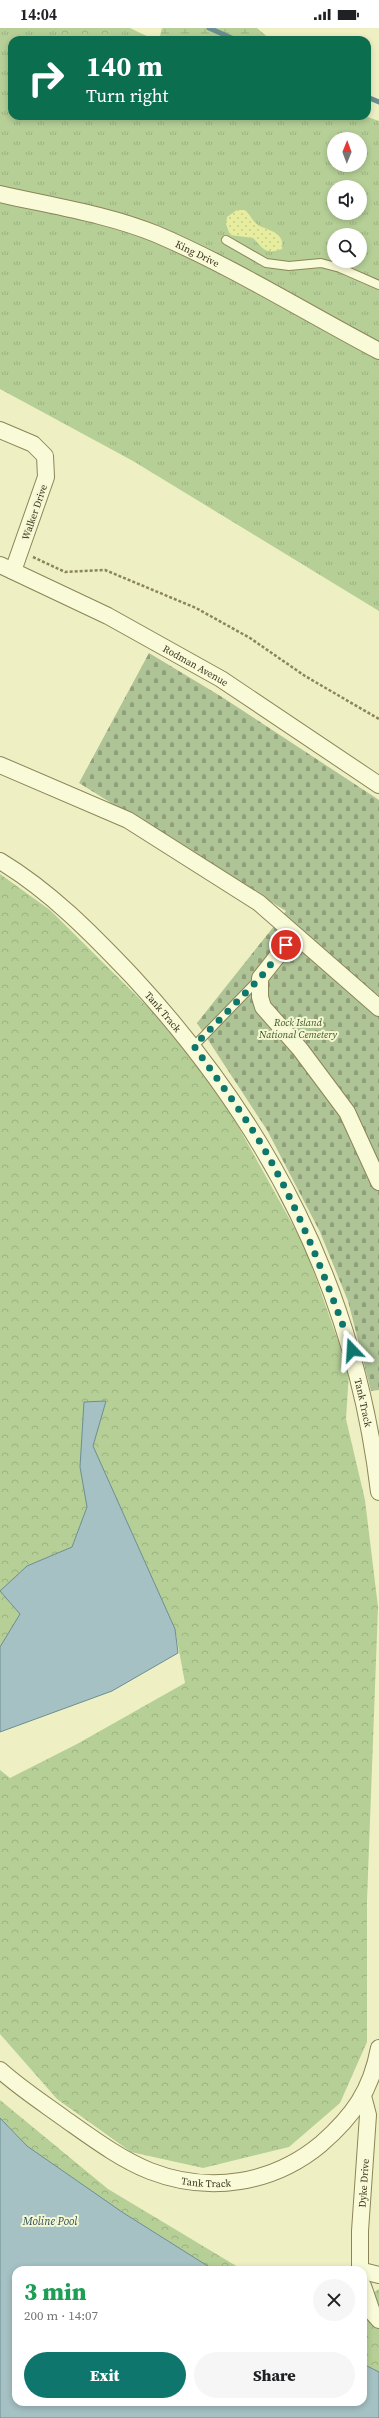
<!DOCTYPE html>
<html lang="en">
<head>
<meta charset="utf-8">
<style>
	:root { --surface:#fff; --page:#f6f6f6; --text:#202124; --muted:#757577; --accent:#0f766e }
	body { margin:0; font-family:"Source Serif 4",serif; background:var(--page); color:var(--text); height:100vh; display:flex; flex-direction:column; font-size:15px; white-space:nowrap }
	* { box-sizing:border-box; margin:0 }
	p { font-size:13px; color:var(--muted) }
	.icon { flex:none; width:22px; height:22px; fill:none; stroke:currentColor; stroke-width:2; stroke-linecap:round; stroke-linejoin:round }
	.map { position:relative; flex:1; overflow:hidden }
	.side { position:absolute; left:12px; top:2238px; width:355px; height:140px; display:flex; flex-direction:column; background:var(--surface); border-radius:12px; box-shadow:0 2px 6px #0003 }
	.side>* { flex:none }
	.guide { position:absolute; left:8px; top:8px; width:363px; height:84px; border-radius:12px; box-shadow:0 2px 6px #0003; background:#0b6e4f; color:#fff; overflow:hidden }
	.needle { width:26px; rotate:1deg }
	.controls { position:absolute; left:327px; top:104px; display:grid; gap:8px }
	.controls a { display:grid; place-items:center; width:40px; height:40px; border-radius:50%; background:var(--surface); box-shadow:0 2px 6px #0003; font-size:20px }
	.pin { position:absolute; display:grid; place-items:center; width:34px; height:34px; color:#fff; margin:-17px; border:2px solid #fff; border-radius:50%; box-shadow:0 1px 4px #0007 }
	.me { position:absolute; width:44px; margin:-22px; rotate:340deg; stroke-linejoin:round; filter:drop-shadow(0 0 3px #0008) }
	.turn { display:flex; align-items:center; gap:14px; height:84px; padding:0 12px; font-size:18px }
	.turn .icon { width:52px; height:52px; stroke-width:2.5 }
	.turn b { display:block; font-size:28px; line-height:34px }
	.round { display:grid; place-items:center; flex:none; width:42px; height:42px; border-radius:21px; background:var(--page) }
	.summary { display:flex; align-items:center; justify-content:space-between; height:68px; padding:0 12px }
	h1 { font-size:24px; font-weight:800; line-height:30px; color:#1e9e55 }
	.action { display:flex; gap:8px; margin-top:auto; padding:8px 12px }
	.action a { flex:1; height:46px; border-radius:24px; background:var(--accent); color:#fff; font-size:16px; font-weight:800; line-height:46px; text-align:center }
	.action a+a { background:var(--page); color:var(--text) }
	.status { display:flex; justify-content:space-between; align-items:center; height:28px; padding:0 20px; background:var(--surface); direction:ltr }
	.status svg { height:11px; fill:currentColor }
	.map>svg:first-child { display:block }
	.grass { fill:url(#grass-tufts); fill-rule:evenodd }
	.forest { fill:url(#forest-crowns) }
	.wetland { fill:url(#wetland-marsh) }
	.sand { fill:url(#sand-dots) }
	.cemetery { fill:url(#cemetery-stones) }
	.water { fill:#a5c1c3; stroke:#6b8e91 }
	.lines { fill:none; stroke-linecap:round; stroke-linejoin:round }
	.stream { stroke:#6b8e91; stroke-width:5 }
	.lane-casing { stroke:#8b8559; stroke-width:10 }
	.street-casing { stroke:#8b8559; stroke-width:18 }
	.path { stroke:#8b8559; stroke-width:2.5; stroke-dasharray:3 2; stroke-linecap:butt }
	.lane { stroke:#f9fad7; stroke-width:8 }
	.street { stroke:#f9fad7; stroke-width:16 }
	.route { stroke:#0f766e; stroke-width:7; stroke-dasharray:0 12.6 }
	.labels { text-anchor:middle; stroke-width:4; stroke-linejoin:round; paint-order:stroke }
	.street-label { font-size:10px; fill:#3a351e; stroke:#f5f7d3 }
	.park-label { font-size:10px; font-style:italic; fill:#395823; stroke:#f5f7d3 }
	.water-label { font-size:11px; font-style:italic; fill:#2c4e5b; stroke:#f5f7d3 }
</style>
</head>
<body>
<div class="status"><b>14:04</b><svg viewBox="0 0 49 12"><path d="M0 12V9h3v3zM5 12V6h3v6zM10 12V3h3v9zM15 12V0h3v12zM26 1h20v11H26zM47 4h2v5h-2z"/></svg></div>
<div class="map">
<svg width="379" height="2390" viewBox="0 0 379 2390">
	<defs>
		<pattern id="grass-tufts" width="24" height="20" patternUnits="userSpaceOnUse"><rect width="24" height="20" fill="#b5cf96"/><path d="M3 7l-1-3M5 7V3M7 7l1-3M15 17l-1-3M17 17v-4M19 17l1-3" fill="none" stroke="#9cb281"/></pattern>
		<pattern id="forest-crowns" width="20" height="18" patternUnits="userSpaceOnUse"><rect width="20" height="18" fill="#b5cf96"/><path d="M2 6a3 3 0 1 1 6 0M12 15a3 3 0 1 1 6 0" fill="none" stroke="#9cb281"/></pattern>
		<pattern id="wetland-marsh" width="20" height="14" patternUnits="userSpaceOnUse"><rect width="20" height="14" fill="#b5cf96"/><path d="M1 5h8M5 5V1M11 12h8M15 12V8" fill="none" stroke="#9cb281"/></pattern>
		<pattern id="sand-dots" width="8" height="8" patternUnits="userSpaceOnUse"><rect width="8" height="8" fill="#e7ed9f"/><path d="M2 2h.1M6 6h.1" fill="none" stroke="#c7cc88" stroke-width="1.8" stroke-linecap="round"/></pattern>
		<pattern id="cemetery-stones" width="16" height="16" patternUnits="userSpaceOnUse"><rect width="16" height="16" fill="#aec396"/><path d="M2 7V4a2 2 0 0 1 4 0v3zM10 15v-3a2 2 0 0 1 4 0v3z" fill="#8f9f7a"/></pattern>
	</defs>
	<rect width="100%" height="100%" fill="#eef0c3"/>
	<path class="grass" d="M0,0h130l25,12h-143v76h353l14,5v490l-246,-150 -133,-72zM334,111h26v26h-26zM334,159h26v26h-26zM334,207h26v26h-26z"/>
	<path class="forest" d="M45,0h81l-12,12h-36z
		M0,846l50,36 112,111 56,69 87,157 44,125 -3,47 19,81 13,107 -11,294v141l-27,61 -51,44 -86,21 -72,-16 -74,-53 -57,-65v-264l10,8 67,-34 108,-61 -10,-54 -82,-183 13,-45 -22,2 -4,64 7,40 -15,40 -45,19 -26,25 19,23 -20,33z
		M0,2072l108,89 135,81h-29l-92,-58 -95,-66 -27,-28z
		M379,2261v83l-16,-8v-65z"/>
	<path class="wetland" d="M162,0h95l14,12h-112z"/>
	<path class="sand" d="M237,182h8c5,4 8,12 13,15 11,6 27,7 24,24 -17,6 -18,0 -29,-11l-23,-3 -4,-11 1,-7z"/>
	<path class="cemetery" d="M149,625l73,44 157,103v590l-8,1 -23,-90 -28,-69 -53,-102 -70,-107 89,-112 -207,-128z"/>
	<path class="water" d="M106,1373l-13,45 82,183 3,24 -66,38 -112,41v-85l20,-33 -20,-23 27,-25 45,-19 15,-40 -7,-40 4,-65z
		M0,2090l27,28 95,66 92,58h-198v132h347v-38l16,8v46h-379z"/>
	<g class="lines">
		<path class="stream" d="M209,0l27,12
			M367,69l12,5"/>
		<g class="lane-casing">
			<path id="lane" d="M226,212l40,23 23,3 32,-3 19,5 39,17
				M194,1018l64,-66"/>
		</g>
		<g class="street-casing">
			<g id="street">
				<path id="s1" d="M0,166c52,12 107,20 156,40 77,33 149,78 223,117"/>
				<path d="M0,402l33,14 12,12 1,21 -33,94"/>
				<path id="s2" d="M0,537l108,51 113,63 158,106"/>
				<path d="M0,737l128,55 131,83 120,105"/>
				<path id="s3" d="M0,833c50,30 92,73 132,115 137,148 223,314 247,516"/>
				<path d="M294,907l-34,43v19l3,10 37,42 47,63 32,70"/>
				<path id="s4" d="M0,2042c20,18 43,33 65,49 27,19 55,40 85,52 59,23 123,13 171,-27 32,-28 50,-53 58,-96"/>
				<path id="s5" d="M360,2242v-39l8,-116 -5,-19"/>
				<path d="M363,2243l16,4"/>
				<path d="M363,2258l9,26 7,8"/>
			</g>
		</g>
		<path class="path" d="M33,529l32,15 40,-2 91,38 54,30 55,38 74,43"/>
		<use href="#lane" class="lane"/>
		<use href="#street" class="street"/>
	</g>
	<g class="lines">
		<path class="route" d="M286,917l-26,33 -66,68c27,39 57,77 79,119 32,59 56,122 79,185"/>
	</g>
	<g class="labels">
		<g class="street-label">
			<text dy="4" stroke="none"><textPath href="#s1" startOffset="207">King Drive</textPath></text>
			<text transform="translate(34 484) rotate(-71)" y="4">Walker Drive</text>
			<text dy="4" stroke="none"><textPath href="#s2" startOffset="220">Rodman Avenue</textPath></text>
			<text dy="4" stroke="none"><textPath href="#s3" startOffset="223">Tank Track</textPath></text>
			<text dy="4" stroke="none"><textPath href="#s3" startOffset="667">Tank Track</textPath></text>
			<text dy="4" stroke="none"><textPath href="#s4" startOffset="239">Tank Track</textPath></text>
			<text dy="4" stroke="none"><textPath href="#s5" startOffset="87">Dyke Drive</textPath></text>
		</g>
		<g class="park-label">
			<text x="298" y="998">Rock Island<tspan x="298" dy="12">National Cemetery</tspan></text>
		</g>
		<g class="water-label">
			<text x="50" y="2197">Moline Pool</text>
		</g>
	</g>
</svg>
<div class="controls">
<a><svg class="needle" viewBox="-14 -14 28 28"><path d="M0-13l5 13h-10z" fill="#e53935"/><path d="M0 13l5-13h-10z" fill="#757577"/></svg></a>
<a><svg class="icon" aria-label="sound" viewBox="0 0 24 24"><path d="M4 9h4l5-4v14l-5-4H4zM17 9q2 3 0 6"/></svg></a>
<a><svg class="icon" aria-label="search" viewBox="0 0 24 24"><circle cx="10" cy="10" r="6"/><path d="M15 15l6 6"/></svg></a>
</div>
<div class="pin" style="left:286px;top:917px;background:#d93025"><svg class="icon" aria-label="arrive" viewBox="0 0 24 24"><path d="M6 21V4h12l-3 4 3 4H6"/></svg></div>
<svg class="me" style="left:352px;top:1322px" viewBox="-20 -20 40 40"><path d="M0-17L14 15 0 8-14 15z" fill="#0f766e" stroke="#fff" stroke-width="4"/></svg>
<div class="guide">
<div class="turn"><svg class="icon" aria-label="right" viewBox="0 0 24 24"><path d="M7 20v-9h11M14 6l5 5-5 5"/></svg><div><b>140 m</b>Turn right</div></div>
</div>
<section class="side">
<div class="summary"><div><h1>3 min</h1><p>200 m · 14:07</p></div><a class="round"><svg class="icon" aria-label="close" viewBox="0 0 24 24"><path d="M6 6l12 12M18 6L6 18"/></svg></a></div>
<div class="action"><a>Exit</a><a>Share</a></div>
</section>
</div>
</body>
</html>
